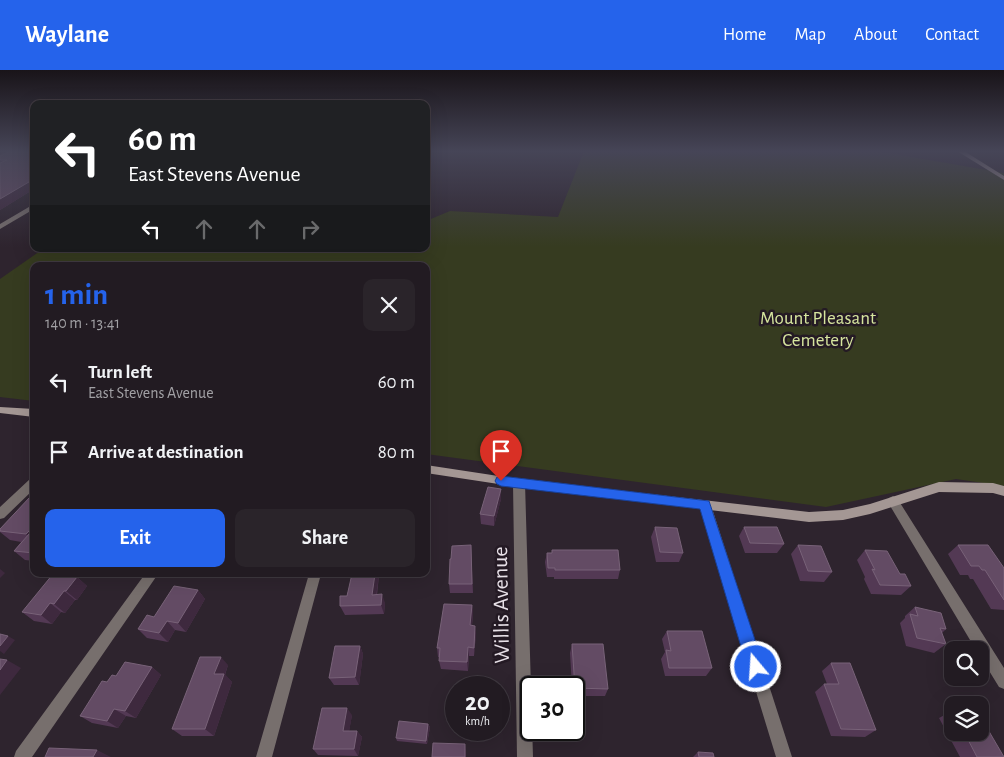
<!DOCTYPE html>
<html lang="en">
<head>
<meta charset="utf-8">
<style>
	:root { --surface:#221b22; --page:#2a242a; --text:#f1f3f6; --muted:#a2a1a5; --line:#3f3940; --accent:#2563eb }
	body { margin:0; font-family:"Alegreya Sans",sans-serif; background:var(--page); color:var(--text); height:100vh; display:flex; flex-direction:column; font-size:19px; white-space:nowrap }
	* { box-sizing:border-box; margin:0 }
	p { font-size:16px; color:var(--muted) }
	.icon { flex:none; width:28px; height:28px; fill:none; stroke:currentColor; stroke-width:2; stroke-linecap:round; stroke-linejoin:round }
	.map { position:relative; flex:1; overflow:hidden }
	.side { position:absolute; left:30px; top:192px; width:400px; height:315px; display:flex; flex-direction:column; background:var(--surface); border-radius:10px; box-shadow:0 5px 20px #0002,0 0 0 1px var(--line) }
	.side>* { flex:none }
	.top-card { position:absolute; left:30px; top:30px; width:400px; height:152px; border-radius:10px; box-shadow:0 5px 20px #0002,0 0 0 1px var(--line); background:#202124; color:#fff; overflow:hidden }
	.tools { position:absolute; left:944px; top:571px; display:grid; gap:10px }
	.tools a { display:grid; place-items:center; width:45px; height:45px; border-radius:10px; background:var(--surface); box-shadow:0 5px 20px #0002,0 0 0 1px var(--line); font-size:25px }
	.speed { position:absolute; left:445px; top:606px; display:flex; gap:10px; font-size:25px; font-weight:700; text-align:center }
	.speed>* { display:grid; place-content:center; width:65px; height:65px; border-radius:50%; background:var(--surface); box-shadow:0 5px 20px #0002,0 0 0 1px var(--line); line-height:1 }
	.speed small { font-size:12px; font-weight:400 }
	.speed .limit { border:2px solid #111; border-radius:8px; background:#fff; color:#111 }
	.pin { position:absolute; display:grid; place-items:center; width:42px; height:42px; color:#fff; margin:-51px -21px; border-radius:50% 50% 50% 0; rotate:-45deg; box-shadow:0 0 5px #0007 }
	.pin .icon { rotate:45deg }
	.me { position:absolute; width:55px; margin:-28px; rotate:342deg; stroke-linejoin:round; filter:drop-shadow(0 0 4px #0008) }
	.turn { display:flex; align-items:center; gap:18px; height:105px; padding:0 15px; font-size:22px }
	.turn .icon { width:65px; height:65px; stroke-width:2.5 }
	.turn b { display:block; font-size:35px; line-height:42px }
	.lanes { display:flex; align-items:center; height:48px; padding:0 15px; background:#0003; justify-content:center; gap:25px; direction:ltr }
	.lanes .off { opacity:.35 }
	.round { display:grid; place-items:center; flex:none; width:52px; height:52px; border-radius:10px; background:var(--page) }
	.overview { display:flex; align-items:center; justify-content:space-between; height:85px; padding:0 15px }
	h1 { font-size:30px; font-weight:700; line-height:38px; color:var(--accent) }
	.action { display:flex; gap:10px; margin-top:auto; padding:10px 15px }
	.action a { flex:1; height:58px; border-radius:10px; background:var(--accent); color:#fff; font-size:20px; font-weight:700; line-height:58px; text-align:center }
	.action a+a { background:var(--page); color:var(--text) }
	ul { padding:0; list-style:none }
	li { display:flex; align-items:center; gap:15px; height:70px; padding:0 15px }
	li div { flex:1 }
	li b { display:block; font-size:19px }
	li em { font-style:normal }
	header { display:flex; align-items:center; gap:30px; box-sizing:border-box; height:70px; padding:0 25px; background:var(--accent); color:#fff }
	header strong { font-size:24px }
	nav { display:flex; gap:28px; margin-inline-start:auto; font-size:18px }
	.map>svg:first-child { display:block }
	.green { fill:#363b20 }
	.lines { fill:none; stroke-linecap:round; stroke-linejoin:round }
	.street { fill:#776f6d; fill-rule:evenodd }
	.secondary { fill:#a49794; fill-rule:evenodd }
	.wall { fill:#533954 }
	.shaded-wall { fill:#3e293e }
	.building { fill:#634b64; stroke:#786278 }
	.route { fill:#2563eb; stroke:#184099 }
	.labels { text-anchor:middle; stroke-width:5; stroke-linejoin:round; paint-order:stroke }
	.park-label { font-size:19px; fill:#d6e59e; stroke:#241a24 }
	.near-street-label { font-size:22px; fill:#e7e0e7; stroke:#241a24 }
</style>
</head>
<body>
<header>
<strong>Waylane</strong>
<nav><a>Home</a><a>Map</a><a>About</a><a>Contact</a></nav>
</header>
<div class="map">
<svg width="1004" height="687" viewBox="0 0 1004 687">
	<rect width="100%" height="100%" fill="#2e242e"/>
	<path class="green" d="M584,81h293l127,22v313l-48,-7 -130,28 -400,-53v-188h-392v135l-34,-4v-118l43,-30h383v-28l24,-10 108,6z"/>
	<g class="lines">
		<path class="street" d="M34,134v5l-34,20v-5z
			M34,408v11l-30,29 -4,1v-12l30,-28z
			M519,409l4,1 2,3 8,274h-16l-4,-274 2,-3z
			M893,426l4,2 107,170v21l-5,-2 -19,-31v-6h-4l-87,-146 -2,-3 2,-3z
			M705,430l4,2 2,3 81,252h-16l-77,-252 2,-3z
			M145,504h13l-126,183h-18l2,-6z
			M309,504h12l-49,183h-16z"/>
		<path class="secondary" d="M957,81h7l40,25v4z
			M0,337l34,2v8l-34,-4z
			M426,395l93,14 290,33 34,-2 27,-6 69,-22 54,1 11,3v10l-11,-3 -54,-1 -69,22 -27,6 -34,2 -290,-35 -93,-14z"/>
	</g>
	<path class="wall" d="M0,81h34v38l-34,21z
		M34,428v63l-9,-1 -11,-9 7,-9 -11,-2 -10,-8v-3z
		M501,429l-7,27 -13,-2 -1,-10z
		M655,457l28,26 -4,9h-23l-5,-25z
		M744,457l40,17 -7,9h-32l-6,-17z
		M471,475l2,48h-23l-1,-9 2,-25z
		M798,475l34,27 -8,10 -24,-1 -9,-27z
		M958,475l46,23v42l-13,-1 -18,-30h-3l-2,-4h-8l-12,-21z
		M865,480l35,24 11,12 -10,9 -30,-1 -7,-15 1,-2 -8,-17z
		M547,483l73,17 -2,9h-64v-2h-7l-2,-15z
		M352,504h32v1h-5l-2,20 8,8 -1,11 -39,1 -5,-9 7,-10z
		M77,507l10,9 -10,14h-2l-10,13 -4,-1 -9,12 -18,-3 -12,-9z
		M198,520l7,9 -19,33 -11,-2 -7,12 -21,-4 -9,-9 16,-12z
		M472,535l1,9 -1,12 4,8 -2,22h-5l-1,15 -27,-2 -2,-8v-4h-1l-1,-9z
		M915,537l31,22 -4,4 4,11 -12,9 -28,-7 -6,-23 5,-5v-2z
		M667,561l45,37 -6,8h-41l-4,-17 4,-7 -3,-13z
		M572,574l36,45 -3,7h-31v-8h-2l-2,-35z
		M360,576l3,8 -4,31h-25l-5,-7z
		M831,593l45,67 -11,7 -34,-1 -16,-44 9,-8h3l-5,-13z
		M228,595l-3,10 7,7 -18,54h-32l-10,-7z
		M152,597l9,8 -25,43 -10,-2 -8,12 -26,-5 -12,-7 27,-34 9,-6z
		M952,641v21h28l24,25h-44l-21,-39z
		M352,645l-3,16h8l5,6 -4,19 -40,-1 -5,-6z
		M428,654l2,3 -3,17 -30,-3 -1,-3z
		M698,682l16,5h-21z"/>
	<path class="shaded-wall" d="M0,81h14l-14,7z
		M34,109v10l-34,21v-11z
		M501,419v10l-7,27v-10z
		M34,456v16l-8,-8z
		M0,499l5,4 -5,5z
		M375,504h4v1l-4,29 -3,-9z
		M77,507l10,9 -10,14 -11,-9z
		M198,520l7,9 -19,33 -8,-9z
		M64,521l11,9 -10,13 -11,-9z
		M382,524l3,9 -1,11 -3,-9z
		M50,533l11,9 -9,12 -11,-9z
		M472,535l1,9 -2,20 -1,-9z
		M167,551l8,9 -7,12 -9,-9z
		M475,556l1,8 -2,22v-8z
		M8,566l7,4 -11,14 -4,-3v-5z
		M360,576l3,8 -4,31 -4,-8z
		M468,577l1,9 -1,15 -1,-9z
		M221,587l7,8 -3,9 7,8 -18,54 -9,-7 9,-55z
		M7,590l14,8 -21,27v-25z
		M152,597l9,8 -25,43 -11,-7z
		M347,638l5,7 -4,23 -5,-7z
		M114,639l12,7 -8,12 -11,-7z
		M428,654l2,3 -3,17 -1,-3z
		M357,661l5,6 -4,19 -4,-7z
		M465,674l1,6v7h-1z
		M97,680l14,7h-18z"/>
	<path class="building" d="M10,81h24v28l-34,20v-36l7,-3h-7v-4z
		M488,417l13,2 -7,27 -14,-2z
		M30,427l4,1v28l-8,8 -26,-3v-2z
		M655,457l22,1 6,25 -23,-1z
		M744,457h33l7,17 -34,-1z
		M29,464h5v19l-20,-2z
		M471,475l1,39h-23l1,-25h1l1,-13z
		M798,475l23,1 11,26 -24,-1z
		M958,475h30l16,23v32l-19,-30h-3l-3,-4h-8z
		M552,480h66l2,20h-65v-2h-7l-1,-15h5z
		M865,480l22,1 13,23h5l6,12 -31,-1 -8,-16 3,1z
		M53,504l24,3 -11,14h-2l-10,13 -4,-1 -9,12 -19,-3z
		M352,504h23l-3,21 10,-1 -1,11 -41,1v-10h7z
		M174,516l24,4 -20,33 -11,-2 -8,12 -21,-4 9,-14 7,2z
		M444,534l28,1 -2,20 5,1 -1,22 -6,-1 -1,15 -28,-1 1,-13h-3z
		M915,537l26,6 5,16 -6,-1 6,16 -29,-6 -7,-24 8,2z
		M667,561h35l10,37h-43l-3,-18 5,1z
		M0,564l8,2 -8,10z
		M572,574h31l5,45 -33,-1z
		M335,576h25l-5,31 -26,1z
		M200,587h21l-7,17h10l-19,55h-33z
		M0,589l7,1 -7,10z
		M125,592l27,5 -27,44 -11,-2 -7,12 -27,-5 22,-35 5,1 5,-7 4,1z
		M831,593h19l26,67 -35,-1 -17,-45h15z
		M322,638h25l-4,23h14l-3,18h-41z
		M980,646l24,41h-27l-13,-25h16z
		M399,651l29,3 -2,17 -30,-3z
		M433,673l32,1v13h-33z
		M49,678l48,2 -4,7h-48z
		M698,682l15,1 1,4h-15z"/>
	<linearGradient id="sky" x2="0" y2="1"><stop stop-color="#191419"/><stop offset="0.46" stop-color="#464557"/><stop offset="1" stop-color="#464557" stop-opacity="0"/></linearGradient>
	<rect width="1004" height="177" fill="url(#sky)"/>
	<path class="route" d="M501,406l208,25 55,166 -2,6 -6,2 -6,-2 -3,-6 -47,-158 -199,-23 -4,-2 -2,-3 2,-4z"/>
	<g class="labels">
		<g class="park-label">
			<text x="818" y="254">Mount Pleasant<tspan x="818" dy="22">Cemetery</tspan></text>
		</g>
		<g class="near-street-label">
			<text transform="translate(500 535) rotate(-91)" y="8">Willis Avenue</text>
		</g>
	</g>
</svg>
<div class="tools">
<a><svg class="icon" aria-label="search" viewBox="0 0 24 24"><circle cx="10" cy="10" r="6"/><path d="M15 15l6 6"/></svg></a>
<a><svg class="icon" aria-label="layers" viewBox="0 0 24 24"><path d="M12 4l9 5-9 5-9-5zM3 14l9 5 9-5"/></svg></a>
</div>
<div class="speed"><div>20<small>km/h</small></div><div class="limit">30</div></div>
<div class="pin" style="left:501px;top:411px;background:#d93025"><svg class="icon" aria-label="arrive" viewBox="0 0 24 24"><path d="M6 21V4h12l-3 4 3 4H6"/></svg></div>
<svg class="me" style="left:756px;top:597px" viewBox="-20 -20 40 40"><circle r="17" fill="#2563eb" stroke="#fff" stroke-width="3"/><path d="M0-11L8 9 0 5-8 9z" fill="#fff"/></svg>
<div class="top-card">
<div class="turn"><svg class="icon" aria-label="left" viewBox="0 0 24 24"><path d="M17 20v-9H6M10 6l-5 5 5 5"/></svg><div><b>60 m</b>East Stevens Avenue</div></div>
<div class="lanes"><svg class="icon" aria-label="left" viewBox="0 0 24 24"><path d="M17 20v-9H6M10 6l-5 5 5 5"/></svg><svg class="icon off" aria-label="ahead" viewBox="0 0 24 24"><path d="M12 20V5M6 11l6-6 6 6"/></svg><svg class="icon off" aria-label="ahead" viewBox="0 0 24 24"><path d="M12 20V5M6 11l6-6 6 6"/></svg><svg class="icon off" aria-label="right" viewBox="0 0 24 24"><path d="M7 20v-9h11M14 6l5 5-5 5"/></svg></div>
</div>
<section class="side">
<div class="overview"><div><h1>1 min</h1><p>140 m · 13:41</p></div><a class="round"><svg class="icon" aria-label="close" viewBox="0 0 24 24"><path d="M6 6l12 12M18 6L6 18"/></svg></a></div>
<ul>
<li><svg class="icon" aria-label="left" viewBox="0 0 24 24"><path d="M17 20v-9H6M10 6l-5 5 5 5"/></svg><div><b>Turn left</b><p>East Stevens Avenue</p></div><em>60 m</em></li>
<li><svg class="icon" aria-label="arrive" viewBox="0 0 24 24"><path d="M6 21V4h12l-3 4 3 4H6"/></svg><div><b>Arrive at destination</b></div><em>80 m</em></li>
</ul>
<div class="action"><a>Exit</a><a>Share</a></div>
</section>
</div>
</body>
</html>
